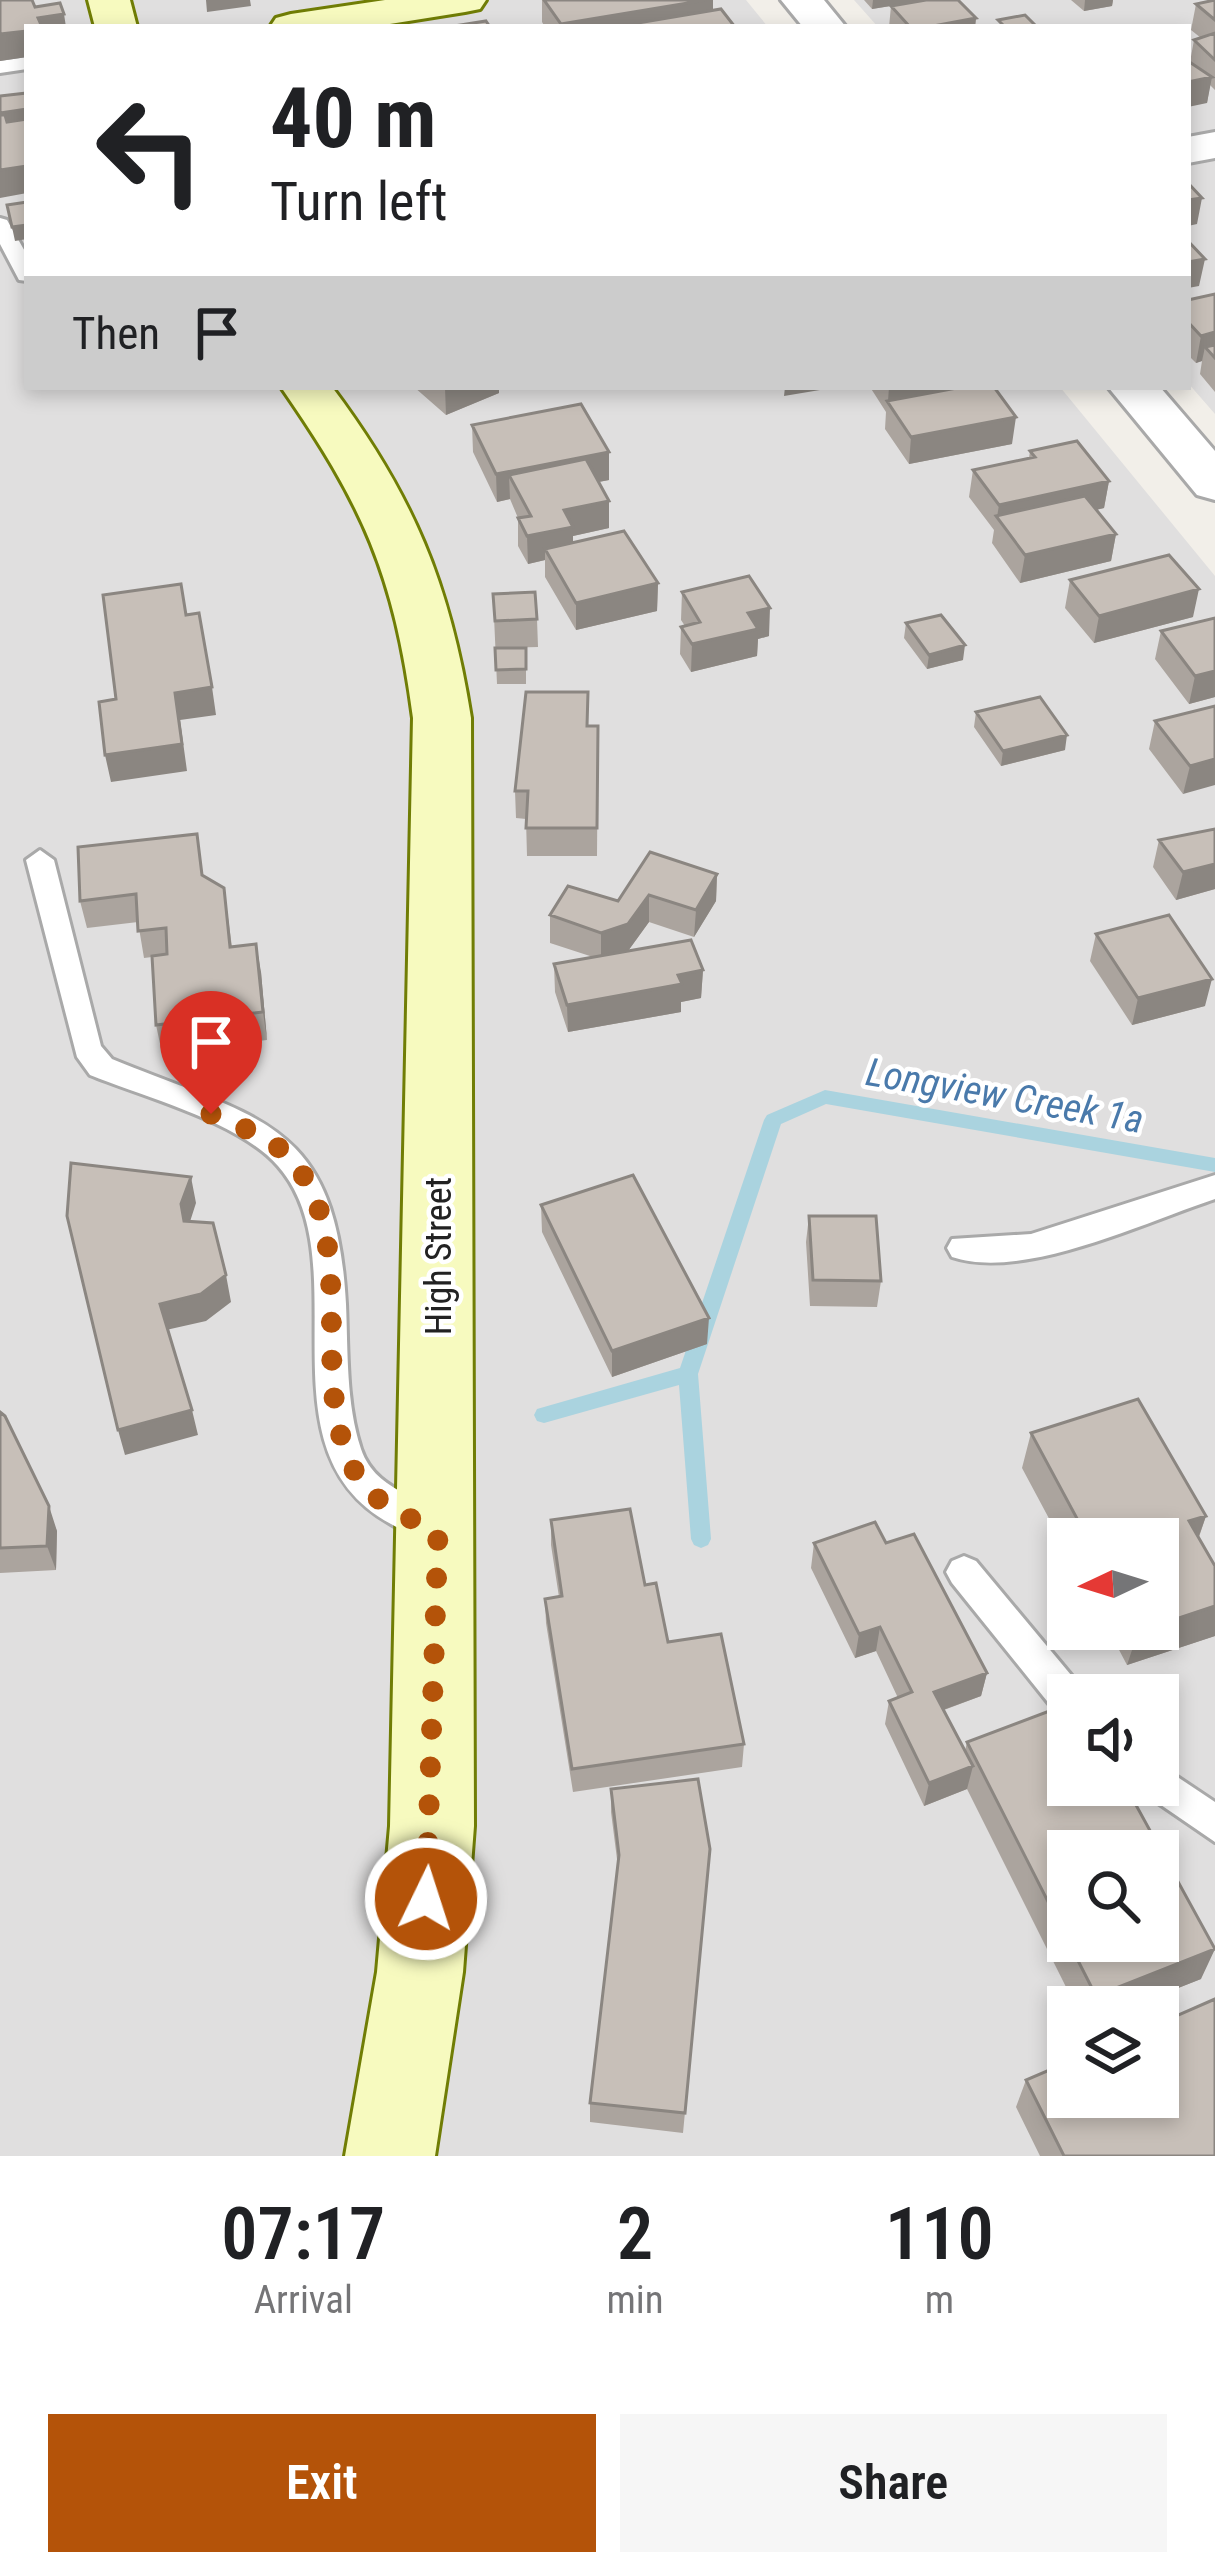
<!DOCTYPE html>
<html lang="en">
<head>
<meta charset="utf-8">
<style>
	:root { --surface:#fff; --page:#f6f6f6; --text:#202124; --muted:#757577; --accent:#b45309 }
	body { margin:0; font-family:"Roboto Condensed",sans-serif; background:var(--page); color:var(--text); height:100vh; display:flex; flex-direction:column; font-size:45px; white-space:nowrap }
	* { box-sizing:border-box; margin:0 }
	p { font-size:39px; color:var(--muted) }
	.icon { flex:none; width:66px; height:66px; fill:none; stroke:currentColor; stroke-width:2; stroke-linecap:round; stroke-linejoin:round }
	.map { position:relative; height:2156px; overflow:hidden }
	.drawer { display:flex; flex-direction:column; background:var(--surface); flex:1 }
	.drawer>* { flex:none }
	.top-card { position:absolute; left:24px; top:24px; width:1167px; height:366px; border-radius:0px; box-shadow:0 6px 18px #0003; background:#fff; color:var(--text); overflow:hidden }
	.needle { width:78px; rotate:266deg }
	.tools { position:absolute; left:1047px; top:1518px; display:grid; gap:24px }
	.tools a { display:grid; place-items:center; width:132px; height:132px; border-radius:0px; background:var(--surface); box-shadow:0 6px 18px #0003; font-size:60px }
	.pin { position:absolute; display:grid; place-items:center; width:102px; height:102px; color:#fff; margin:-123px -51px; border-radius:50% 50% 50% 0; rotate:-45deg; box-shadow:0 0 12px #0007 }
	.pin .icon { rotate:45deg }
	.me { position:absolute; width:132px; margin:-66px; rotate:4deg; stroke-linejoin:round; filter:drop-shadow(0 0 9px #0008) }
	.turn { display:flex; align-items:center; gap:42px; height:252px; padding:0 48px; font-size:54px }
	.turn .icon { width:156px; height:156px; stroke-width:2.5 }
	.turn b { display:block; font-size:84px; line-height:102px }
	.then { display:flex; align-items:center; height:114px; padding:0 48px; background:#0003; gap:24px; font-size:45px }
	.eta { display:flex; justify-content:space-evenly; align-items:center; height:204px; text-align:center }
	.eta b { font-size:72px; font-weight:600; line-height:84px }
	.cta { display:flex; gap:24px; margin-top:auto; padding:24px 48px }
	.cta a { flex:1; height:138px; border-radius:0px; background:var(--accent); color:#fff; font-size:48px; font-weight:600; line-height:138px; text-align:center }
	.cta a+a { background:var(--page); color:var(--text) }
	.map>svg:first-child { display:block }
	.residential { fill:#e0dfdf; fill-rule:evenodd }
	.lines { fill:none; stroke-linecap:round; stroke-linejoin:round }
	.stream { fill:#aad3df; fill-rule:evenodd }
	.service-casing { stroke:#a9a9a9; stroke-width:6 }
	.minor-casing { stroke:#a9a9a9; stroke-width:6 }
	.tertiary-casing { stroke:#a9a9a9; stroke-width:6 }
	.secondary-casing { stroke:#707d05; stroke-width:6 }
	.service { fill:#fff; fill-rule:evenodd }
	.minor { fill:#fff; fill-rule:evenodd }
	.tertiary { fill:#fff; fill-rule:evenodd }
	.secondary { fill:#f7fabf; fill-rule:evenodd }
	.wall { fill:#aba49e }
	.shaded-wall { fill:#8b8681 }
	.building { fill:#c7bfb8; stroke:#8b8681; stroke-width:3 }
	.route { stroke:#b45309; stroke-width:21; stroke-dasharray:0 37.8 }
	.labels { text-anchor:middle; stroke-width:9; stroke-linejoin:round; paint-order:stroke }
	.street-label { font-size:36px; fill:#222; stroke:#fff }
	.water-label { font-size:39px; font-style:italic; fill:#4a7aab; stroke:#fff }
</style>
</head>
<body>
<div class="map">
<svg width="1215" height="2156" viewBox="0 0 1215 2156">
	<rect width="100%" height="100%" fill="#f2efe9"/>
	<path class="residential" d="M0,0h746l22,27h-741v360h1033l155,189v1580h-1215zM1068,1539h90v90h-90zM1068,1695h90v90h-90zM1068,1851h90v90h-90zM1068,2007h90v90h-90z
		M854,0h361v414l-27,-31v-356h-310z"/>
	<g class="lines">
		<path class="stream" d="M825,1090l390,68v14l-389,-68 -45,20 -83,250 13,165 -3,6 -7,3 -7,-3 -3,-6 -12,-154 -135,38 -7,-2 -3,-6 3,-6 7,-2 136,-39 84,-248 3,-5z"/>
		<g class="service-casing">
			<path id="service" d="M27,57v12l-27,4v-12z
				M0,218l7,2 20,35v26l-8,-1 -19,-36z
				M40,850l14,10 47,186 11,13c148,61 224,61 234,245 2,48 0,99 15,145 16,47 68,44 84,78l-5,11c-19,7 -32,-5 -49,-14 -137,-74 -29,-263 -113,-358 -38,-44 -134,-69 -188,-91l-13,-18 -51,-197z
				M1215,1175v24c-70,23 -192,82 -263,58l-5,-9 5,-9 79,-5z
				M964,1556l12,5 105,126 3,8h-16v21l-13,-5 -103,-128 -6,-11 6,-11z
				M1158,1764l57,38v40l-70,-48 -4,-9h17z"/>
		</g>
		<g class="minor-casing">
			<path id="minor" d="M1215,132v26l-27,5v-26z"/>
		</g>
		<g class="tertiary-casing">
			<path id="tertiary" d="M781,0h43l22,27h-43z
				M1108,387h52l55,64v49l-18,-5z"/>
		</g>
		<g class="secondary-casing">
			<path id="secondary" d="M88,0h42l7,27h-42z
				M385,0h101l-6,9 -15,3 -94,15h-101l6,-9 15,-4z
				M281,387h51c81,108 118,197 139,331l3,1108 -11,146 -28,184h-90l32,-184 13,-146 23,-1108c-19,-144 -50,-213 -132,-331z"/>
		</g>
		<use href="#service" class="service"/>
		<use href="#minor" class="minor"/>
		<use href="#tertiary" class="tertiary"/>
		<use href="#secondary" class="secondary"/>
	</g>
	<path class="wall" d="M542,0h171v11l22,16h-190l-3,-5z
		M864,0h94l18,18 -1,9h-86l2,-21 6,-1 -25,4z
		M1071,0h42l-1,6 -28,5z
		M1215,0v90l-5,-5 -3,18 -17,-41 4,-22 7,-2 -10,-8 5,-26z
		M1215,294v98l-15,-18 2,-13 -6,2 -8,-8v-55z
		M414,387h85v6l-53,22z
		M870,387h124l18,57 -103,20 -24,-35 1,-17z
		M472,425l137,55 -11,2 11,46 -36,8v7l85,40 -1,28 -81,19 -31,-53v-17l-17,4 -10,-18v-28l-8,-19 -13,3 -24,-50z
		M1030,451l79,30 -5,27 -8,2 20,24 -5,27 -91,22 -28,-40 2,-13 -25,-33 4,-27 56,-12z
		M1070,580l123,37 -99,26 -29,-35z
		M682,592l87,44 -11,3 -1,17 -66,16 -11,-18 1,-27 4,-1 -4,-6z
		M493,594l44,25 1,28 -35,1h23v36h-29z
		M1215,618v79l-26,7 -34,-45 6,-28z
		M906,623l57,37 -36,9 -23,-31z
		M1215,706l-32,88 -34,-45 6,-28z
		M976,712l89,38 -64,16 -27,-39z
		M588,726h10l-1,130h-70l-1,-37 -10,-1 -1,-27z
		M1215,829v60l-39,11 -23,-33 6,-27z
		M717,874l-1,27 -22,36 -45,-15 -21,29 75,19 -2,28 -20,4v10l-113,20 -13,-40 -1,-28 39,-7 -43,-14v-28l68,-14z
		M203,876l21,12 8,59 29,25 6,68 -105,13 -6,-28 -4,-68 -8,1 -6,-36 -51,6 -7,-27z
		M1096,934l109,72 -73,19 -42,-64z
		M541,1205l166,139 -95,33 -70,-145z
		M809,1216l72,65 -4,26 -67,-1 -4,-64z
		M0,1412l57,119 -1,39 -56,3z
		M1031,1433l175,83 -7,21 16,29v70l-88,29 -19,-36h50v-90h-90v15l-46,-86z
		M551,1520l94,65 23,57 76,102 -2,23 -169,25 -27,-169 -1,-24 14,-2 -8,-52z
		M814,1543h72l101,130 -6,23 -37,14 21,41 2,-9 234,237 -71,28h-54l-109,-218 -43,17 -39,-82 4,-23 9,-3 -22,-47 -21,7 -44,-90z
		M611,1789l99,60 -27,284 -93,-11v-19l28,-236 -7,-55z
		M1026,2080l189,76h-175l-24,-49z"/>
	<path class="shaded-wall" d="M206,0h44l1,6 -44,6z
		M706,0h7v24l-17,3h-135v-3z
		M873,0h54l-55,9z
		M1085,0h28l-1,6 -28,5z
		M64,14l2,13h-26l-2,-9z
		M976,18l-1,9h-47z
		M27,31v26l-27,4v-27z
		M1212,77l-5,26 -19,4v-25z
		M27,109v14l-27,4v-14z
		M27,166v27l-27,5v-28z
		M1202,198l-5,26 -9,2v-26z
		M27,225v14l-12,2 -3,-14z
		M1205,259l-6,27 -11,2v-26z
		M1215,332v26l-10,-11 -3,14 -6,2 5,-27z
		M499,387v6l-53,22 -1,-27z
		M785,387h36l-1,3 -36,6z
		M889,387h88l-89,14z
		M1016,417l-4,27 -103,20 2,-27z
		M609,452v28l-88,17 -12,-22 1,24 -13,3 -1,-28z
		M1109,481l-5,27 -98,22 -9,-13 2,-12z
		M609,501v27l-36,8v18l-28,-5v11l-17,4 -1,-28 37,-26z
		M1116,534l-5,27 -91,22 5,-28z
		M658,583l-1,28 -81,19v-27z
		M1199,589l-6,28 -99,26 5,-27z
		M770,608l-1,28 -11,3 -1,17 -66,16 1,-28 56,-31z
		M965,645l-2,15 -36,9 2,-14z
		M1215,671v26l-26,7 6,-28z
		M212,687l4,28 -36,5 7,51 -76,11 -6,-27 70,-62z
		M1067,735l-2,15 -64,16 2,-15z
		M1215,759v26l-32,9 7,-28z
		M1215,864v25l-39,11 7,-28z
		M717,874l-1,27 -22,36 2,-27z
		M649,895v27l-21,29 -27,9v-27z
		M256,944l5,28 6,68 -4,-28z
		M703,970l-2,28 -20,4v10l-113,20 -1,-27 111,-30z
		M1212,979l-7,27 -73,19 6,-27z
		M191,1177l5,26 -9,28 2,17 -8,-44z
		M226,1275l5,27 -25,19 -40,9 -6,-26z
		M709,1318l-2,26 -95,33v-26z
		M192,1410l6,25 -73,20 -7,-25z
		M49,1506l8,25 -1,39 -9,-24z
		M1206,1516l-12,34 -5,-29z
		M1215,1606v30l-88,29 11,-33 9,-3h11v-4z
		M880,1627l-4,24 -21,7 4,-24z
		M987,1673l-6,23 -52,19 5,-23z
		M973,1766l-6,23 -43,17 5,-23z
		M1215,1949l-14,30 -71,28h-38l4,-11z"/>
	<path class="building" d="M0,0h32l3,7 25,-4 4,11 -26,4 4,9h-15v4l-27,3z
		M544,0h162l-145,24z
		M926,0h32l18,18 -48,9h-18l-19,-21z
		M1215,0v20l-19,-16z
		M721,9l14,18h-121z
		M1025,15l12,12h-32l-7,-7z
		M486,21l4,6h-42z
		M1215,33v27l-21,-20z
		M1188,61l24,16 -24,5z
		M27,93v16l-27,4v-17z
		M0,115h5l2,7 20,-3v47l-27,4z
		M1188,183l14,15 -14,2z
		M27,202v23l-15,2 -5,-22z
		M1188,241l17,18 -17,3z
		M1215,294v38l-14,4 -13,-14v-22z
		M1215,345v13l-10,-11z
		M962,387h32l22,30 -105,20 -24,-36z
		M581,404l28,48 -113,22 -24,-49z
		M1077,441l32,40 -110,24 -26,-35 62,-13 -5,-6z
		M586,459l23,42 -45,9 9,17 -46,9 -9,-18 13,-2 -22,-41z
		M1085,496l31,38 -91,21 -29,-39z
		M624,531l34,52 -82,20 -31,-54z
		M1169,555l30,34 -100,27 -29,-36z
		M749,576l21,32 -22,5 10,16 -66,15 -11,-17 19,-5 -18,-30z
		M181,584l5,31 13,-2 13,74 -37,6 7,51 -77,11 -6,-53 17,-3 -13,-104z
		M535,592l2,27 -42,2 -2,-27z
		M941,615l24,30 -36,10 -23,-32z
		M1215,618v53l-20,5 -34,-45z
		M495,648h31v21l-30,1z
		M526,692h62l-1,34h11l-1,102h-71l2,-37h-13z
		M1040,697l27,38 -64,16 -27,-39z
		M1215,706v53l-25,7 -35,-45z
		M1215,829v35l-32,8 -24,-32z
		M197,834l5,41 22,13 6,59 26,-3 7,68 -107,13 -4,-69 15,-2 -1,-26 -28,3 -2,-37 -56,7 -2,-54z
		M650,852l67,22 -21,36 -47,-15 -21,29 -27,9 -51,-18 18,-29 50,15z
		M1169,915l43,64 -74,19 -42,-64z
		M691,940l12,30 -25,5 4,9 -115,21 -13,-41z
		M71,1163l120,14 -10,27 3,17 29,2 13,52 -25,19 -41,10 32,106 -74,20 -51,-214z
		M633,1175l76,143 -97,33 -71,-146z
		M809,1216h67l5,65 -68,-1z
		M1138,1399l68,117 -17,5 26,45v40l-57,19v-86h-70l-57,-106z
		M0,1412l5,4 44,90 -2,40 -47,2z
		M630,1509l15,76 11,-2 12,59 53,-8 23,110 -172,25 -27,-170 17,-3 -11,-76z
		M875,1522l11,21 28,-9 73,139 -53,19 39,74 -44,17 -40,-82 23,-9 -32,-65 -21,7 -45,-91z
		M1068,1704v81h57l90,164 -119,47 -28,-55h90v-90h-90v90l-101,-199z
		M698,1779l12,70 -25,264 -95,-10 29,-248 -8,-66z
		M1215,1999v157h-151l-38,-76 42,-18v35h90v-73z"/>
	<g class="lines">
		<path class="route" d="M211,1114c26,11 62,24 81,46 74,89 8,228 69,322 15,22 55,38 77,52l-12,365"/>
	</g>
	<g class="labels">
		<g class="street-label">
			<text transform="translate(438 1256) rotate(-90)" y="13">High Street</text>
		</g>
		<g class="water-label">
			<text transform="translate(1005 1095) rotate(10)" y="14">Longview Creek 1a</text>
		</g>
	</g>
</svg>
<div class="tools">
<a><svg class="needle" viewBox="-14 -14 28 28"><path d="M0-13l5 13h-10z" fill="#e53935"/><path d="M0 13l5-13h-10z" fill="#757577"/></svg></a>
<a><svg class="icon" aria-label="sound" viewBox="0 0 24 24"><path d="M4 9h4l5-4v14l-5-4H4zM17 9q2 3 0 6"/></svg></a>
<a><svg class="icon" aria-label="search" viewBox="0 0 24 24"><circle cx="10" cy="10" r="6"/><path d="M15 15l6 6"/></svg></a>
<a><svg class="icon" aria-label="layers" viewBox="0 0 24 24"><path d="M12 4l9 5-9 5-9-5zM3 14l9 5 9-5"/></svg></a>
</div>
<div class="pin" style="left:211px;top:1114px;background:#d93025"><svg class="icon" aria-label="arrive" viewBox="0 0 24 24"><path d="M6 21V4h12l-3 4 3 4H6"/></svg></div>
<svg class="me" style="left:426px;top:1899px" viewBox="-20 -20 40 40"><circle r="17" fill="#b45309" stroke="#fff" stroke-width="3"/><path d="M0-11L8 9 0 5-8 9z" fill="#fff"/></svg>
<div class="top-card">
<div class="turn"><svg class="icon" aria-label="left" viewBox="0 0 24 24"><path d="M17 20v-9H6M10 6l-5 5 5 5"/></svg><div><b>40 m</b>Turn left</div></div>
<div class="then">Then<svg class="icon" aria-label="arrive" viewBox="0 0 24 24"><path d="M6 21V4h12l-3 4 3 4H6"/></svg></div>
</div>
</div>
<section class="drawer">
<div class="eta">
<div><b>07:17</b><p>Arrival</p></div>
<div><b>2</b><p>min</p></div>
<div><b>110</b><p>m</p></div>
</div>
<div class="cta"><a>Exit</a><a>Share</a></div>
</section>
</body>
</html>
